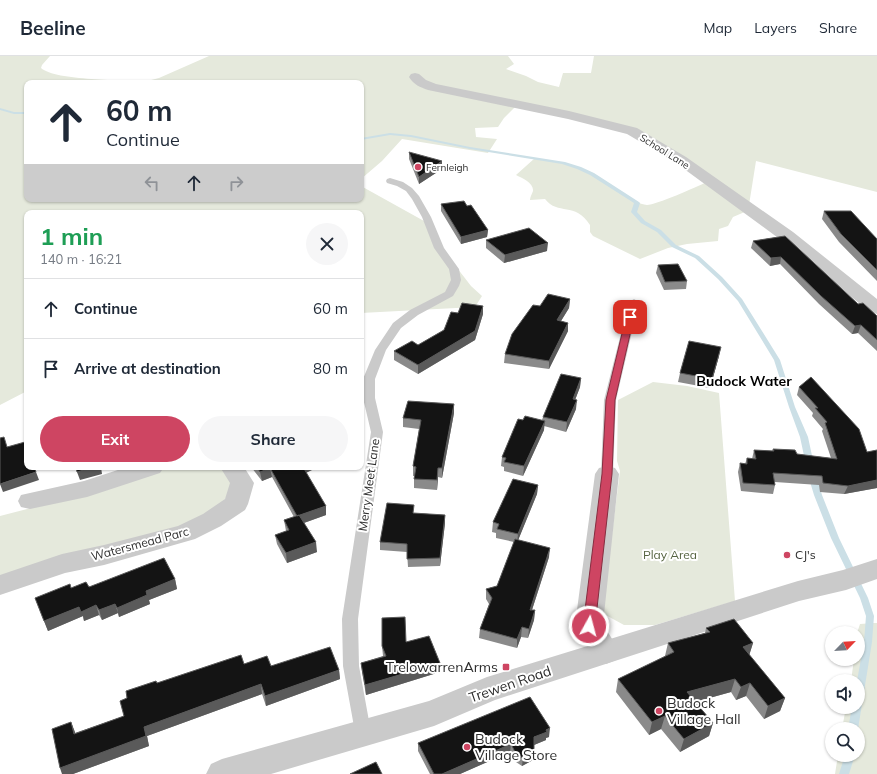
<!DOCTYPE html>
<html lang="en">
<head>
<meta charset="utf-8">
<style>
	:root { --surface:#fff; --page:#f6f6f7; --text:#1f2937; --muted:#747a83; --line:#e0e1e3; --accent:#ce4562 }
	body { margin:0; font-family:Mulish,sans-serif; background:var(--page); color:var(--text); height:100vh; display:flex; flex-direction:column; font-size:15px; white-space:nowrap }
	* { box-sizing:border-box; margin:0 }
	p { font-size:13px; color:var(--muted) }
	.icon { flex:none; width:22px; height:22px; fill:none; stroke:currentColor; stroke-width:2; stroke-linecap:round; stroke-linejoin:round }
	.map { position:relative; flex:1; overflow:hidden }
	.details { position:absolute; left:24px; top:154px; width:340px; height:260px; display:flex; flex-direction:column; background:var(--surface); border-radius:8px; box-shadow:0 1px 3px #0004 }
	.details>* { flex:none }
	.hud { position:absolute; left:24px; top:24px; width:340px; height:122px; border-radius:8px; box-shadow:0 1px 3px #0004; background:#fff; color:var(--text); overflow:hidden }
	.needle { width:26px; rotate:65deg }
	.buttons { position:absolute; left:825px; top:570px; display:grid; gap:8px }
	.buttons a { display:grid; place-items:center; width:40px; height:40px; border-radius:50%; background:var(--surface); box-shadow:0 1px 3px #0004; font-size:20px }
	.pin { position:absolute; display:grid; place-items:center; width:34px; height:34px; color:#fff; margin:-17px; border-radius:8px; box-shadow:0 2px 6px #0006 }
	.me { position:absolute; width:44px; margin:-22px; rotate:7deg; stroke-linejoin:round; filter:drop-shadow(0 0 3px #0008) }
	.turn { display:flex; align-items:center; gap:14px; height:84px; padding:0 16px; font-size:18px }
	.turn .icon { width:52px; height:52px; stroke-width:2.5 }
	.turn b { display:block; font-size:28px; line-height:34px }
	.lanes { display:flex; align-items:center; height:38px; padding:0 16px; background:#0003; justify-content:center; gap:20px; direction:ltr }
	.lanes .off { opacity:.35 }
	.round { display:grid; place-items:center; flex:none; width:42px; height:42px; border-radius:21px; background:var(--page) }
	.overview { display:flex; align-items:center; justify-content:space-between; height:68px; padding:0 16px }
	h1 { font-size:24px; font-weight:700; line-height:30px; color:#1e9e55 }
	.primary-button { display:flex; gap:8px; margin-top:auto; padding:8px 16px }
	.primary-button a { flex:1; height:46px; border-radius:24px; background:var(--accent); color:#fff; font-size:16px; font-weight:700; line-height:46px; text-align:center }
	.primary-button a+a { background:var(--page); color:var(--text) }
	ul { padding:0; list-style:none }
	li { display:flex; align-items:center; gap:12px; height:60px; padding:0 16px; border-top:1px solid var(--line) }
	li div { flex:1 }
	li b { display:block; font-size:15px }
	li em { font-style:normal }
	header { display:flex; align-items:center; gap:24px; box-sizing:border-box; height:56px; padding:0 20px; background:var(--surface); border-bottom:1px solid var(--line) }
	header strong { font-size:19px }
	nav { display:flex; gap:22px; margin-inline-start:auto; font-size:14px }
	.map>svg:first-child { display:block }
	.green { fill:#e5e9dc }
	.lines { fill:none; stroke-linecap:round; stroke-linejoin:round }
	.stream { fill:#cbdfe6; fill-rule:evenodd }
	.service { fill:#cacaca; fill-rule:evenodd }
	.minor { fill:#cacaca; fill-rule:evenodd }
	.tertiary { fill:#cacaca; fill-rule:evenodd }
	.wall { fill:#8a8a8a }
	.shaded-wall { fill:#5a5a5a }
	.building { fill:#141414; stroke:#5a5a5a }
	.route { fill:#ce4562; stroke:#862d40 }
	.poi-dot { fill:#ce4562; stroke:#fff; stroke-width:1.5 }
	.labels { text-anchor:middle; stroke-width:4; stroke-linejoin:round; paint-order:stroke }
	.far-street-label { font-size:10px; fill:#2d2d2d; stroke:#fff }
	.far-poi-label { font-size:10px; fill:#2d2d2d; stroke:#fff; text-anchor:start }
	.street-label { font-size:12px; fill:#2d2d2d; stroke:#fff }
	.park-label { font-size:12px; fill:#556340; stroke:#fff }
	.poi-label { font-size:12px; fill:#2d2d2d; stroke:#fff; text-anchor:start }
	.quarter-label { font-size:14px; font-weight:bold; fill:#000; stroke:#fff }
	.near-poi-label { font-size:14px; fill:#2d2d2d; stroke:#fff; text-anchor:start }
	.near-street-label { font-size:14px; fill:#2d2d2d; stroke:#fff }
</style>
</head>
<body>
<header>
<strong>Beeline</strong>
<nav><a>Map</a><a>Layers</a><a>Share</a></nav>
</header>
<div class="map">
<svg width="877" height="718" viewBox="0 0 877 718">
	<rect width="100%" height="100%" fill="#fff"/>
	<path class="green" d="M0,0h50l-8,9 -1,3c15,13 84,12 106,13l12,-3 50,-22h299l6,8 -8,5 20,7 12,6 21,5 4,-14h28l3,-17h283v136l-121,-31 -7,44 -107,-72 -125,-28 -13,13 -6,9 -23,1 1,9 21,2 -9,14 -86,-14 -20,22 -21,18v-96h-334v116h334v-13l72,40 11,25 27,35 11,10 -7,11 -114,6v-100h-334v178l-27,14z
		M535,102c20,3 39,6 56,15 14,8 42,31 56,32 9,0 49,-18 60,-23l40,29 -14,6 -5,9 -9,3 -1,12 -31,3 -19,4 -28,11 -47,-23 -3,-4v-7c-15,-24 -32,-9 -45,-26l-15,1c0,-3 2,-6 3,-9 1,-8 -11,-13 -17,-16z
		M653,326l34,4 32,7 16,208 -80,24h-31l-22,-12 18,-142 -3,-10 1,-61z
		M161,411h67l9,17 -27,34 -210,64v-66l31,-8z
		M874,567h3v151h-42l3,-19h20v-26h-16l4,-22h12v-26h-7l3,-22h4l-1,-26 3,-9z"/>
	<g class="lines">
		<path class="stream" d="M0,52l14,4h13v2h-13l-14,-4z
			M390,77l21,2 59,12 95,15 16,5 13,6 45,29 1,1 -3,9 8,9 16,9 15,15 23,11 23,21 20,22 38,61 15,47 13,30 6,28 -1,2h-6l-1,-2 -6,-28 -11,-30 -15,-47 -36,-59 -20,-22 -23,-21 -23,-11 -15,-15 -16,-9 -10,-11 3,-9 -44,-28 -13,-6 -15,-5 -92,-15 -59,-12 -21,-2 -29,5v-2z
			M812,416l4,3 6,20 17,43 29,60 6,18 -2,26 -14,87h-10l4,-22h6v-26h-1l7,-39 2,-26 -6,-18 -29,-60 -17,-43 -6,-20z
			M845,699h10l-6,19h-10z"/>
		<path class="service" d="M390,122l13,4 9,6 7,8 12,21 13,31 15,21 2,11 -2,6 -6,10 -35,19 -17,13 -15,22 -11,29v19l8,34 -25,187 1,47 12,66 -2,5 -6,2 -6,-2 -2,-5 -12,-66 -1,-47 29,-187 -8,-34v-19l12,-29 18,-27 17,-13 35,-18 6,-12 -2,-11 -15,-21 -12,-31 -10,-18 -6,-8 -9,-5 -10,-3 -1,-2 1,-2z
			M634,243l5,3 -23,98 -3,74 -1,3 -5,1 -5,-1 -1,-3 3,-74 25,-98z"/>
		<path class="minor" d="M415,17l4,1 7,6 10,4 133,27 68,17 49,29 107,75 84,67v15l-7,-2 -89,-72 -105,-77 -49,-29 -59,-15 -140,-29c-8,-3 -14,-5 -19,-13l2,-3z
			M607,410l8,2 4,6 -16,150 17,28 -4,8 -10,4 -10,-4 -21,-35 20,-151 4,-6z
			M127,411h37l-4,6 -73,24 -57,12 -9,-2 -3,-6 3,-6 63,-14z
			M220,411h24l10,16 -6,21 -3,6 -24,16 -26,13 -91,26 -39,8 -65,22v-20l62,-21 42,-9 74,-19 25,-12 22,-15 5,-16z"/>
		<path class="tertiary" d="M877,503v20l-31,11 -47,11 -304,99 -61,26 -163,48h-65l5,-10 11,-5 207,-58 58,-24 311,-96 45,-11z"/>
	</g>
	<path class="wall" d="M409,96l33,17 -23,15 -10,-25z
		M441,148l26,2 21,24 -1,7 -26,7 -20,-33z
		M824,155l53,28v42l-38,-39 -17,-23z
		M785,180l73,68 19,12v35l-19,-18 -6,1 -33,-30 -39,-40 -10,2 -19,-18 2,-7z
		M486,184l61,11 -43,12 -18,-15z
		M658,209l29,16 -1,8 -22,1 -8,-17z
		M570,243l-1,9 -8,13 7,2v8l-19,38 -45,-6 1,-9 35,-48z
		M458,257l25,1 -8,26 -57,34 -24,-14v-9l24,-6 26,-15z
		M719,300l-9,32 -32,-6 2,-9z
		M581,322l-1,9 -5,13 1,9 -10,23 -22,-6v4l-21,46 -19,-5v-4l-3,-1 1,-9 21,-37h19l1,-3z
		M799,331l68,65 10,-2v38l-33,6 -24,-2 -1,-7 -44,-3v3l-2,9 -32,-3 -3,-19 2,-9 5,1 2,-6 5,1 2,-9 18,1 1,-2 24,5 34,4 -9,-27 1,-2 -11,-13 1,-3 -16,-18z
		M454,357l-12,65 -4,-1 -1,13 -23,-2v-12h-1v-10l6,-37 -16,-2v-9z
		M251,411h63v2l-8,4 20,42 -22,8 13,29 -30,11 -10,-19 -2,-9 11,-4 -2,-11 10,-3 -22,-40 -10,4z
		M538,429l-1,9 -19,46 31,17 -17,53h3l-1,10 -6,18 -7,-1 -4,11 -38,-10 1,-9 9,-25 -3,-5v-10l11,-3 17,-44 -18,-4v-5l-4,-1 1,-10z
		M414,457l31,2v8l-5,43 -32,1 -1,-15 -27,-2v-8z
		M175,523l2,10 -28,11 1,4 -31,13 -1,-4 -16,7 -3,-5 -15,6 -1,-5 -35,15 -13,-33 36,-10z
		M706,572l47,15 -4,12 36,43 -5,13 -16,8 -18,-23 -10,4 -5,-8 -36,10 18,21 -4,13 -29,16 -19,-23 -12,6 -33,-43 2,-13 48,-22 -1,-1 3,-13 37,-10z
		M406,586l34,21v9l-74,23 -4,-23 -1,-9 22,-7 -1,-10z
		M244,608l95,6 1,9 -74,27 -4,-12 -115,42 2,10 -76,28 -2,-52 4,11 49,-17 3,-18 30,-15z
		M549,681l-3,1v2l-12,5 -1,15 -11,6 -6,-4 -6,-10 -50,22h-30l-12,-23v-8z"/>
	<path class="shaded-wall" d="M442,105v8l-23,15v-7z
		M488,174l-1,7 -26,7v-7z
		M548,187l-1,8 -43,12 1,-8z
		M781,201l-1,7 -10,2 1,-8z
		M570,243l-1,9 -13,21 1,-9z
		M483,250v8l-8,26 -57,34v-9z
		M568,267v8l-19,38v-8z
		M861,269l-3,8 -6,1 3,-8z
		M721,291l-2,9 -9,32 2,-9z
		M581,322l-1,9 -8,21 1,-9z
		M577,344l-1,9 -10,23 1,-10z
		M454,348v9l-12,65v-10z
		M545,365l-1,9 -21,46 1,-10z
		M93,411h8l1,7 -22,6 -3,-8z
		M302,411h12v2l-11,5z
		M270,412l2,9 -10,4 -2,-9z
		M438,412v9l-1,13v-10z
		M36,416l3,8 -36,12 -3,-8z
		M877,424v8l-33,6 4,-8z
		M538,429l-1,9 -20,49 1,-9z
		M326,450v9l-28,10 -1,-9z
		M445,459v8l-5,43v-8z
		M316,486l1,10 -30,11 -1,-10z
		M550,492l-1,9 -20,62 1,-9z
		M175,523l2,10 -28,11 1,4 -31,13 -2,-9 29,-17z
		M115,548l3,9 -16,7 -3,-10z
		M96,549l3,10 -15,6 -1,-5 -35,15 -4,-10 35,-14z
		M535,554l-1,10 -6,18 1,-9z
		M522,571l-1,10 -4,11v-9z
		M753,587l-4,13 -6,-9z
		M440,607v9l-74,23 -1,-10z
		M339,614l1,9 -74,27 -1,-10z
		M735,623l-4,13 -47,13 3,-13z
		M750,627l-4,13 -10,4 5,-13z
		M261,628l1,10 -115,42 2,10 -76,28h-11l-2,-6 84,-41z
		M785,642l-5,13 -16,8 4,-13z
		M665,660l-4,13 -12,6 3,-13z
		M71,666l4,10 2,11 -3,-9z
		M713,667l-4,13 -29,16 4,-13z
		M550,672l-1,9 -3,1v2l-12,5v-8l12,-7z
		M511,688l-1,8 -50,22h-18z
		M534,696l-1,8 -11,6 1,-8z"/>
	<path class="building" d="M409,96l33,9 -23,16z
		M464,145l3,5 4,-1 17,25 -27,7 -20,-33z
		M824,155h27l26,28v31l-36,-36z
		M529,172l19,15 -43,12 -19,-15z
		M785,180l73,68 5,-1 14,13v24l-16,-15 -6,1 -34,-30 -40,-39 -10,1 -18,-17z
		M678,208l9,17 -22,1 -7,-17z
		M548,238l22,5 -13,21 11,3 -19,38 -44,-7 7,-20 21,-29 7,1z
		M462,247l21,3 -8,25 -57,34 -24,-14 18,-10 6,4 26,-15 7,-18 7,1z
		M689,285l32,6 -9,32 -32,-6z
		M561,318l20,4 -8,21 4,1 -10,22 -24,-5z
		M811,321l48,52 8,23 10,-2v30l-29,6 -25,-3 -1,-7 -49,-3 2,12 -32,-2 -3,-20 7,1v-6l9,1 -2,-9 20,1 -1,-2 22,1 2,4 40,5 -12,-36 2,-1 -12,-14h3l-19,-21z
		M408,345l46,3 -12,64h-4l-1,12 -23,-1 2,-12 -3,-1 8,-46 -18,-2z
		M525,360l20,5 -21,45 -20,-4 2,-4 -4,-1 16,-38 5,1z
		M4,381l3,10 18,-5 2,7v18h7l2,5 -36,12v-46z
		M76,411h17l-16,5z
		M257,411h46l23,39 -29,10 -27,-48 -10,4z
		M513,423l25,6 -20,49 -21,-5 2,-5 -6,-2z
		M387,447l27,2 -1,8 32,2 -5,43 -33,1v-15l-27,-2z
		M299,459l17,27 -30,11 -11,-18 14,-5 -5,-10z
		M515,483l35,9 -20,62h5l-6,19 -7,-2 -5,12 -37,-10 12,-31 -6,-9 11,-3z
		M164,502l11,21 -29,12 1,4 -30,13 -2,-4 -16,6 -3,-5 -15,7 -2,-5 -35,14 -9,-23 35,-14 1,4 15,-6 3,5z
		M405,561l1,25 23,-6 11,27 -75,22 -4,-22 25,-7 -4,-10v-28z
		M734,563l19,24 -10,4 42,51 -17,8 -18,-23 -9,4 -6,-8 -48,13 26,31 -29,16 -19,-23 -13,6 -34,-43 56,-27 -6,-9 42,-11 -4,-4z
		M330,591l9,23 -74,26 -4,-12 -117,43 2,9 -86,32 -8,-39 19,-7 3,12 50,-18 -4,-15 7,-3 -1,-7 30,-10 1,2 84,-28 3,9 23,-8 4,10z
		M530,641l20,31 -4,2 1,2 -13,5v15l-11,6 -7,-4 -5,-10 -69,30h-8l-16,-31z
		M376,706l6,12h-32z"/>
	<path class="route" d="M630,258l4,3 -19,83 -3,74 -17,152 -2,3 -4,1 -4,-1 -2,-3 19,-152 4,-74 20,-83z"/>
	<g class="poi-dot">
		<circle cx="418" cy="111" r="4"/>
		<circle cx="787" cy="499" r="4"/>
		<rect x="502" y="607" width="8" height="8" rx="2"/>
		<circle cx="659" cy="655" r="4"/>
		<circle cx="467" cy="691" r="4"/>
	</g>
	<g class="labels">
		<g class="far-street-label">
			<text transform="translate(665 95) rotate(32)" y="4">School Lane</text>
		</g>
		<g class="far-poi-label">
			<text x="426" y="115">Fernleigh</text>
		</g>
		<g class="street-label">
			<text transform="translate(369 429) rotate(-82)" y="4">Merry Meet Lane</text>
			<text transform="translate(140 488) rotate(-15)" y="4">Watersmead Parc</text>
		</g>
		<g class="park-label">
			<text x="670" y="503">Play Area</text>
		</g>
		<g class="poi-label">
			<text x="795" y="503">CJ's</text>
		</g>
		<g class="quarter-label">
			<text x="744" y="330">Budock Water</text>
		</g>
		<g class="near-poi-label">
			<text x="498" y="616" text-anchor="end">TrelowarrenArms</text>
			<text x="667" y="652">Budock<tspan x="667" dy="16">Village Hall</tspan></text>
			<text x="475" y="688">Budock<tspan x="475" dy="16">Village Store</tspan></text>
		</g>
		<g class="near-street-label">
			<text transform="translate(510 628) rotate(-19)" y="5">Trewen Road</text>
		</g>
	</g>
</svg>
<div class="buttons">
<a><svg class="needle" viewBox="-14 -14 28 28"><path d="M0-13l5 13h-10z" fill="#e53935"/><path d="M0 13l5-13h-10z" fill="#747a83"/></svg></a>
<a><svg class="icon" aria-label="sound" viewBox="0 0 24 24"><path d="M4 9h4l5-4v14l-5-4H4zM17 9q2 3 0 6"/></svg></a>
<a><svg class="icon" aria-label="search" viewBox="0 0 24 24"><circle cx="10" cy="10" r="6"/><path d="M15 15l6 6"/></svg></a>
</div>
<div class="pin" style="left:630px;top:261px;background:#d93025"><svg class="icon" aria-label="arrive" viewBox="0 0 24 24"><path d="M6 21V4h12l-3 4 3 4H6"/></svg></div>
<svg class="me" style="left:589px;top:570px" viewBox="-20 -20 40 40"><circle r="17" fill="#ce4562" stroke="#fff" stroke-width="3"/><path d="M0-11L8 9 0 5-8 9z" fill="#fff"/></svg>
<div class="hud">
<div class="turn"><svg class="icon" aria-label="ahead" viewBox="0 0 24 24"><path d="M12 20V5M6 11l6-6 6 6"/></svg><div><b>60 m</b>Continue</div></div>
<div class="lanes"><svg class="icon off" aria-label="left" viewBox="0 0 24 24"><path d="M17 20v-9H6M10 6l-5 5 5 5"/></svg><svg class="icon" aria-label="ahead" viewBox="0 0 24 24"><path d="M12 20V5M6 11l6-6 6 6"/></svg><svg class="icon off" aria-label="right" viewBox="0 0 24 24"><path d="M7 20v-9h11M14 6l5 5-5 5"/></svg></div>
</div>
<section class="details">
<div class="overview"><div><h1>1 min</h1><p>140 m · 16:21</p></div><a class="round"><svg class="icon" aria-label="close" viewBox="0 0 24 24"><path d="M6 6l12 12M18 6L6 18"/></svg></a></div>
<ul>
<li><svg class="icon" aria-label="ahead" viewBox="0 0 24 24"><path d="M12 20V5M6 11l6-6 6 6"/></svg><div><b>Continue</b></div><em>60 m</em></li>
<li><svg class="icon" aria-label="arrive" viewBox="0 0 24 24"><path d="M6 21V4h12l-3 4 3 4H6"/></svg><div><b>Arrive at destination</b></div><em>80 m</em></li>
</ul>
<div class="primary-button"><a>Exit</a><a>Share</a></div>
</section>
</div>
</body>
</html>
